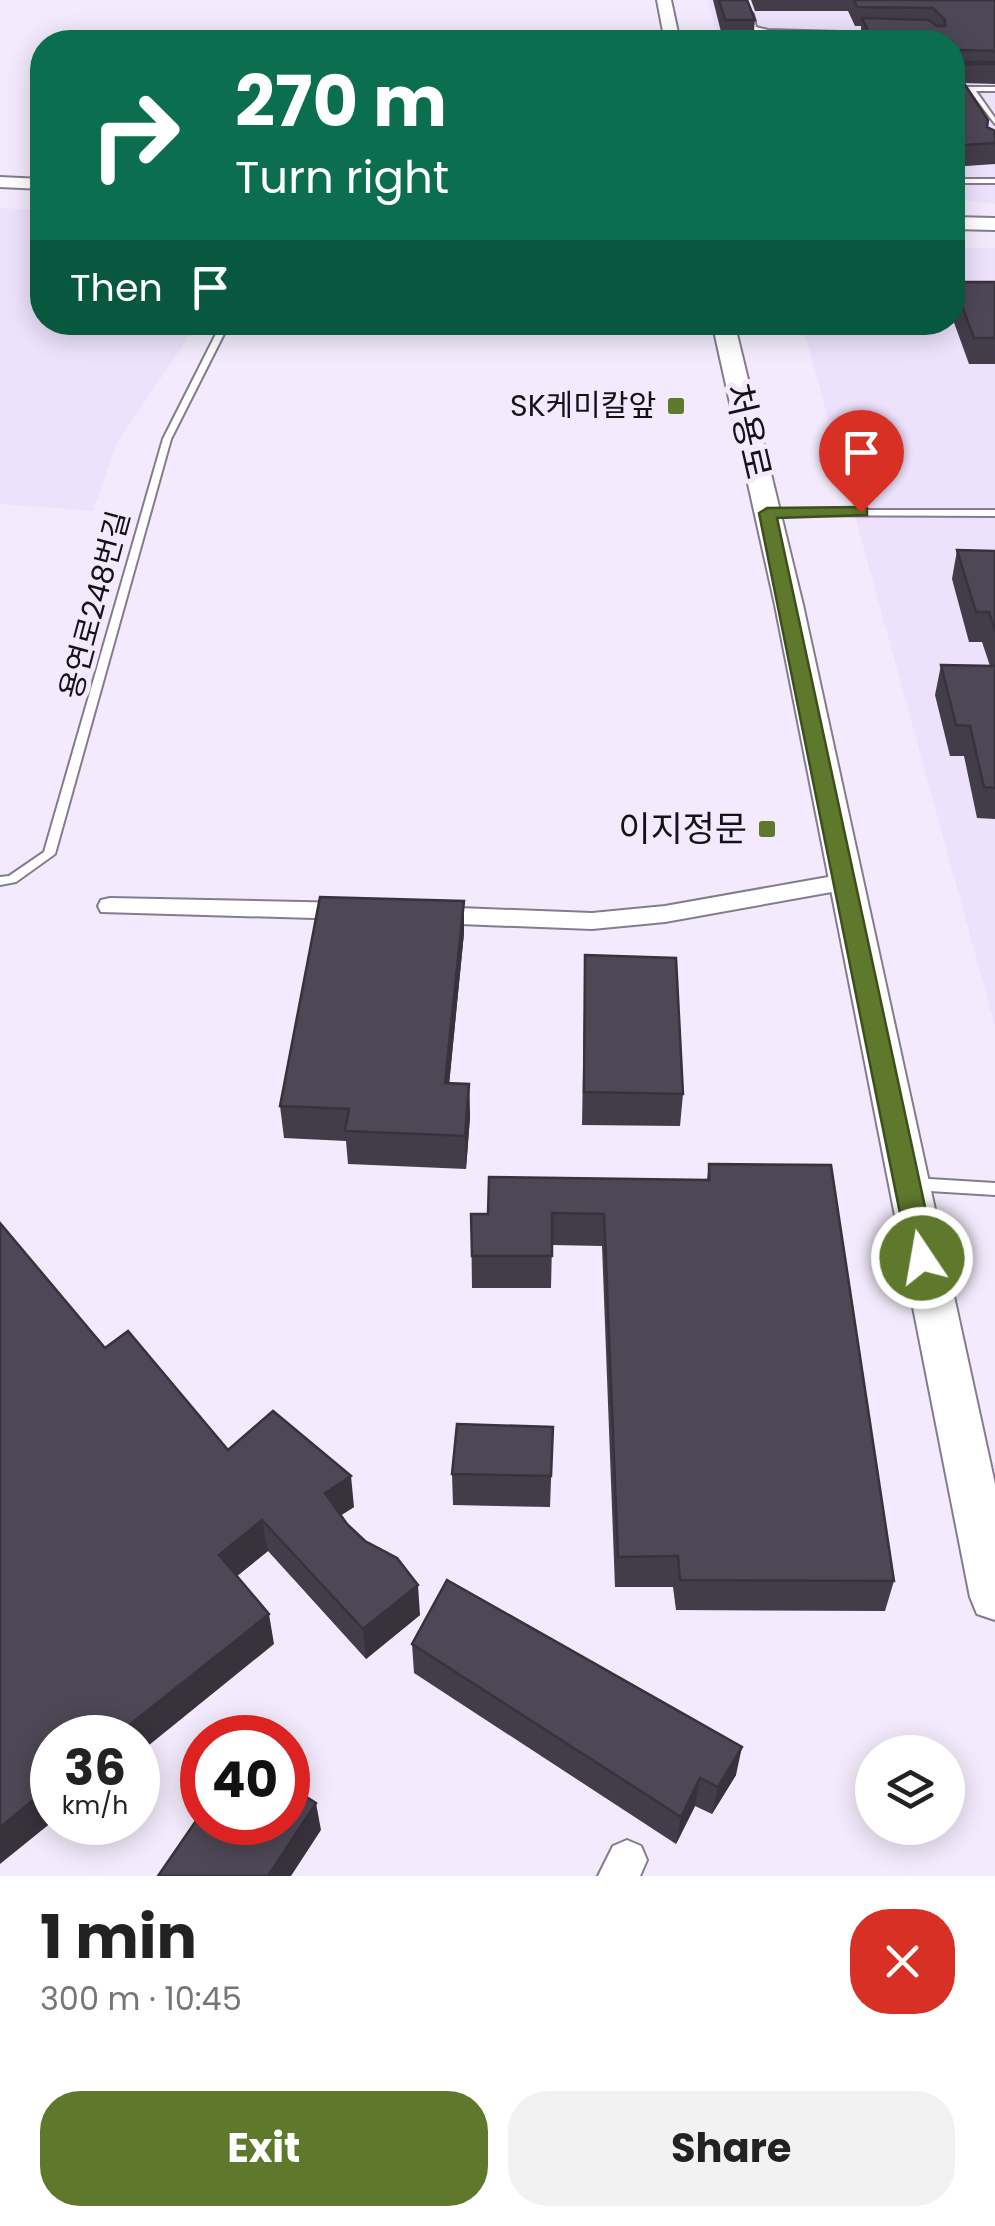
<!DOCTYPE html>
<html lang="en">
<head>
<meta charset="utf-8">
<style>
	:root { --surface:#fff; --page:#f2f2f2; --text:#222; --muted:#767676; --accent:#5e792c }
	body { margin:0; font-family:Poppins,"Noto Sans KR",sans-serif; background:var(--page); color:var(--text); height:100vh; display:flex; flex-direction:column; font-size:38px; white-space:nowrap }
	* { box-sizing:border-box; margin:0 }
	p { font-size:32px; color:var(--muted) }
	.icon { flex:none; width:55px; height:55px; fill:none; stroke:currentColor; stroke-width:2; stroke-linecap:round; stroke-linejoin:round }
	.map { position:relative; height:1876px; overflow:hidden }
	.drawer { display:flex; flex-direction:column; background:var(--surface); flex:1 }
	.drawer>* { flex:none }
	.hud { position:absolute; left:30px; top:30px; width:935px; height:305px; border-radius:40px; box-shadow:0 5px 25px #0003; background:#0b6e4f; color:#fff; overflow:hidden }
	.buttons { position:absolute; left:855px; top:1735px; display:grid; gap:20px }
	.buttons a { display:grid; place-items:center; width:110px; height:110px; border-radius:50%; background:var(--surface); box-shadow:0 5px 25px #0003; font-size:50px }
	.speed { position:absolute; left:30px; top:1715px; display:flex; gap:20px; font-size:50px; font-weight:700; text-align:center }
	.speed>* { display:grid; place-content:center; width:130px; height:130px; border-radius:50%; background:var(--surface); box-shadow:0 5px 25px #0003; line-height:1 }
	.speed small { font-size:25px; font-weight:400 }
	.speed .limit { border:15px solid #d22; background:#fff; color:#111 }
	.pin { position:absolute; display:grid; place-items:center; width:85px; height:85px; color:#fff; margin:-102px -42px; border-radius:50% 50% 50% 0; rotate:-45deg; box-shadow:0 0 10px #0007 }
	.pin .icon { rotate:45deg }
	.me { position:absolute; width:110px; margin:-55px; rotate:348deg; stroke-linejoin:round; filter:drop-shadow(0 0 8px #0008) }
	.turn { display:flex; align-items:center; gap:35px; height:210px; padding:0 40px; font-size:45px }
	.turn .icon { width:130px; height:130px; stroke-width:2.5 }
	.turn b { display:block; font-size:70px; line-height:85px }
	.then { display:flex; align-items:center; height:95px; padding:0 40px; background:#0003; gap:20px; font-size:38px }
	.round { display:grid; place-items:center; flex:none; width:105px; height:105px; border-radius:40px; background:var(--page) }
	.headline { display:flex; align-items:center; justify-content:space-between; height:170px; padding:0 40px }
	h1 { font-size:60px; font-weight:700; line-height:75px }
	.primary-button { display:flex; gap:20px; margin-top:auto; padding:20px 40px }
	.primary-button a { flex:1; height:115px; border-radius:40px; background:var(--accent); color:#fff; font-size:40px; font-weight:700; line-height:115px; text-align:center }
	.primary-button a+a { background:var(--page); color:var(--text) }
	.map>svg:first-child { display:block }
	.built { fill:#ede1fb }
	.lines { fill:none; stroke-linecap:round; stroke-linejoin:round }
	.lane-casing { stroke:#847c8c; stroke-width:4 }
	.street-casing { stroke:#847c8c; stroke-width:4 }
	.secondary-casing { stroke:#847c8c; stroke-width:4 }
	.lane { fill:#fff; fill-rule:evenodd }
	.street { fill:#fff; fill-rule:evenodd }
	.secondary { fill:#fff; fill-rule:evenodd }
	.wall { fill:#433d4a }
	.shaded-wall { fill:#37323c }
	.building { fill:#4e4756; stroke:#37323c; stroke-width:2.5 }
	.route { fill:#5e792c; stroke:#3d4f1d; stroke-width:2.5 }
	.poi-dot { fill:#5e792c; stroke:#f3ebfd; stroke-width:4 }
	.labels { text-anchor:middle; stroke-width:10; stroke-linejoin:round; paint-order:stroke }
	.far-poi-label { font-size:30px; fill:#141117; stroke:#f3ebfd; text-anchor:end }
	.far-street-label { font-size:30px; fill:#141117; stroke:#f3ebfd }
	.street-label { font-size:35px; fill:#141117; stroke:#f3ebfd }
	.poi-label { font-size:35px; fill:#141117; stroke:#f3ebfd; text-anchor:end }
</style>
</head>
<body>
<div class="map">
<svg width="995" height="1876" viewBox="0 0 995 1876">
	<rect width="100%" height="100%" fill="#f3ebfd"/>
	<path class="built" d="M708,0h287v204l-42,-5 -1,-157h-233z
		M0,208l42,2v112l156,1 -81,120 -24,68 -93,-7z
		M953,248h42v778l-193,-703 150,-1z"/>
	<g class="lines">
		<g class="lane-casing">
			<path id="lane" d="M750,12l3,2 3,13 12,3 109,3 -3,2 -106,-1 -16,-5 -5,-15z
				M952,87h43v4h-19l19,27v6l-25,-33h-18z
				M952,179h43v4h-43z
				M222,322h8l-59,117 -116,415 -39,28 -16,3v-8l9,-1 35,-24 119,-413z
				M767,510h228v6l-231,-1 -2,-2z
				M913,1178l82,5v12l-82,-5 -5,-2 -2,-4 2,-4z"/>
		</g>
		<g class="street-casing">
			<path id="street" d="M845,874l9,2 3,6 -3,6 -189,34 -73,7 -158,-6 -12,-8 12,-8 158,6 73,-7z
				M110,898l239,5 12,8 -12,8 -248,-7 -3,-6 3,-6z
				M627,1840l14,6 6,14 -7,16h-42l15,-30z"/>
		</g>
		<g class="secondary-casing">
			<path id="secondary" d="M657,0h14l9,42h-15z
				M0,177l42,2v10l-42,-2z
				M952,217l43,1v12l-43,-1z
				M712,322h22l69,283 192,879v136l-18,-6 -7,-17 -195,-992z"/>
		</g>
		<use href="#lane" class="lane"/>
		<use href="#street" class="street"/>
		<use href="#secondary" class="secondary"/>
	</g>
	<path class="wall" d="M713,0h34l8,20 -2,20h-30z
		M751,0h244v84l-31,-1 23,44 8,4v33l-43,3v-125l-91,-3v-13h-6l-7,-15h-93z
		M953,282h42v82h-26l-17,-47z
		M957,550l38,1v268l-18,-1 -13,-62h-14l-15,-61 6,-30 49,1 -8,-24h-13l-17,-63z
		M464,933l-15,151h20l1,33 -4,52 -118,-5 -2,-23 -62,-3 -4,-32z
		M585,955l98,139 -3,32 -98,-1z
		M709,1164l185,417 -9,30 -209,-1 -3,-23h-58l-13,-341 -50,-1 -1,43h-79l-1,-74h17l219,-34z
		M105,1348l123,102 126,57 -13,8 79,100 -54,44 -98,-108 -31,25 37,68z
		M553,1427l-3,80 -97,-2 -1,-31z
		M412,1644l324,131 -24,39 -17,-8 -19,38 -262,-171z"/>
	<path class="shaded-wall" d="M464,901v32l-18,183 -1,-33z
		M469,1084l1,33 -4,52 -1,-33z
		M351,1476l3,31 -25,16 -4,-30z
		M262,1520l6,31 -42,34 -7,-30z
		M418,1585l2,30 -54,44 -3,-30z
		M269,1614l5,30 -136,110v-16h-25z
		M742,1747l-6,28 -24,39 6,-27z
		M700,1778l-5,28 -19,38 5,-27z
		M52,1785v37l-52,42v-37z
		M316,1803l5,27 -30,46h-23z"/>
	<path class="building" d="M719,0h28l8,20h-30z
		M854,0h141v51l-34,-1 -6,7 6,5h34v2h-43v-22h-102l20,-7 -8,-17 67,2 8,6h8v-6l-12,-12 -76,-1z
		M952,73l6,1 30,46 -1,7 8,4v12l-43,3z
		M953,282h42v56h-21z
		M957,550l38,1v81l-6,-20h-13z
		M941,665l54,1v122l-11,-1 -14,-61 -14,-1z
		M320,897l144,4 -19,182 24,1 -4,52 -120,-5 4,-22 -69,-3z
		M585,955l91,3 7,136 -99,-2z
		M709,1164l122,1 63,416 -214,-1 -2,-24 -60,1 -14,-343 -52,-1v43h-80l-1,-42h17l1,-37 220,3z
		M0,1223l105,125 23,-17 100,119 45,-39 78,65 -26,17 22,31 18,17 32,17 21,27 -55,44 -101,-109 -43,35 50,59 -156,124h-61v47l-52,42z
		M457,1424l96,3 -2,49 -99,-2z
		M447,1580l295,167 -24,40 -18,-9 -19,39 -269,-173z
		M288,1785l28,18 -48,73h-110l44,-64v10h86z"/>
	<path class="route" d="M861,507l6,1v7l-90,3 159,740 -4,8 -10,4 -9,-4 -4,-8 -150,-745 8,-5z"/>
	<g class="poi-dot">
		<rect x="666" y="396" width="20" height="20" rx="5"/>
		<rect x="757" y="819" width="20" height="20" rx="5"/>
	</g>
	<g class="labels">
		<g class="far-poi-label">
			<text x="656" y="416">SK케미칼앞</text>
		</g>
		<g class="far-street-label">
			<text transform="translate(95 605) rotate(-75)" y="10">용연로248번길</text>
		</g>
		<g class="street-label">
			<text transform="translate(748 431) rotate(77)" y="12">처용로</text>
		</g>
		<g class="poi-label">
			<text x="747" y="841">이지정문</text>
		</g>
	</g>
</svg>
<div class="buttons">
<a><svg class="icon" aria-label="layers" viewBox="0 0 24 24"><path d="M12 4l9 5-9 5-9-5zM3 14l9 5 9-5"/></svg></a>
</div>
<div class="speed"><div>36<small>km/h</small></div><div class="limit">40</div></div>
<div class="pin" style="left:861px;top:512px;background:#d93025"><svg class="icon" aria-label="arrive" viewBox="0 0 24 24"><path d="M6 21V4h12l-3 4 3 4H6"/></svg></div>
<svg class="me" style="left:922px;top:1258px" viewBox="-20 -20 40 40"><circle r="17" fill="#5e792c" stroke="#fff" stroke-width="3"/><path d="M0-11L8 9 0 5-8 9z" fill="#fff"/></svg>
<div class="hud">
<div class="turn"><svg class="icon" aria-label="right" viewBox="0 0 24 24"><path d="M7 20v-9h11M14 6l5 5-5 5"/></svg><div><b>270 m</b>Turn right</div></div>
<div class="then">Then<svg class="icon" aria-label="arrive" viewBox="0 0 24 24"><path d="M6 21V4h12l-3 4 3 4H6"/></svg></div>
</div>
</div>
<section class="drawer">
<div class="headline"><div><h1>1 min</h1><p>300 m · 10:45</p></div><a class="round" style="background:#d93025;color:#fff"><svg class="icon" aria-label="close" viewBox="0 0 24 24"><path d="M6 6l12 12M18 6L6 18"/></svg></a></div>
<div class="primary-button"><a>Exit</a><a>Share</a></div>
</section>
</body>
</html>
